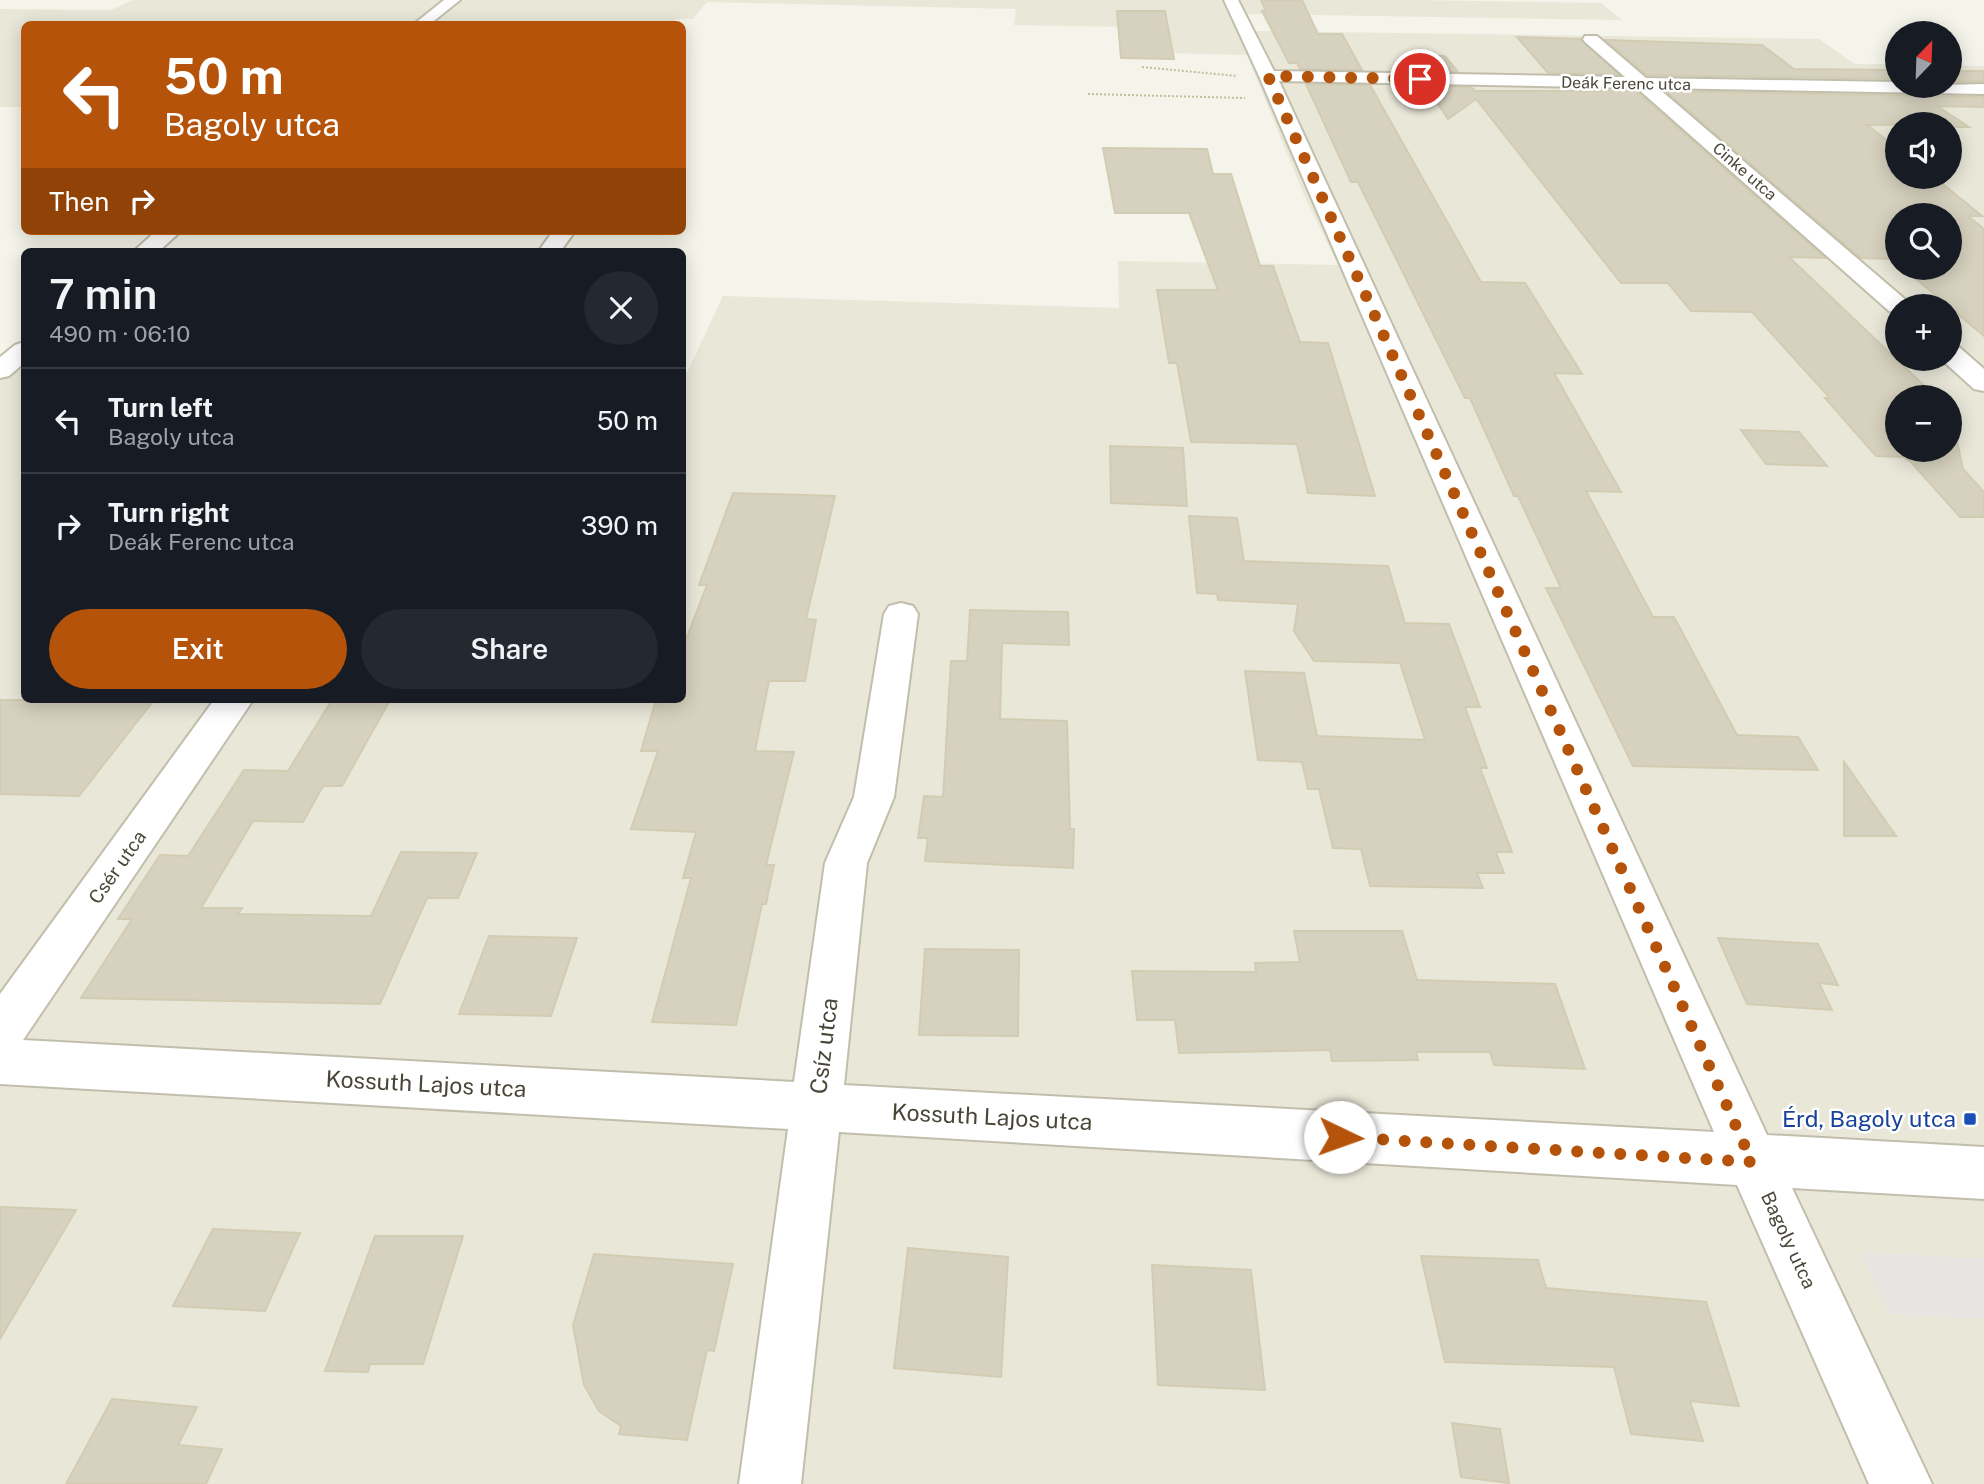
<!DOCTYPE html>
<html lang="en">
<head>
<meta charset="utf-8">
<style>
	:root { --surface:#171b24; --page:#242831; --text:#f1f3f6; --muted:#9ea1a6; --line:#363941; --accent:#b45309 }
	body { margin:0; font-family:"Public Sans",sans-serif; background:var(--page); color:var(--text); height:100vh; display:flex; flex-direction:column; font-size:26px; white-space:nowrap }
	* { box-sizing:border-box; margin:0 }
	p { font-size:23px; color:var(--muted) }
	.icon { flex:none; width:38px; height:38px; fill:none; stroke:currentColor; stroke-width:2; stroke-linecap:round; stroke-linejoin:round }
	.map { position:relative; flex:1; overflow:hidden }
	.side { position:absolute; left:21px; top:248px; width:665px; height:455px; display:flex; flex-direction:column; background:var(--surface); border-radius:10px; box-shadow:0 4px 18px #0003 }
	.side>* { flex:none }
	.top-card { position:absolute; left:21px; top:21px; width:665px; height:214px; border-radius:10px; box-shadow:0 4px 18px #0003; background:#b45309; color:#fff; overflow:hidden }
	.needle { width:46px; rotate:23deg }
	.fabs { position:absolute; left:1885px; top:21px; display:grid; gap:14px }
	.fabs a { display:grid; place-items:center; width:77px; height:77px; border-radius:50%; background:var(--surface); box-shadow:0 4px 18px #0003; font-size:35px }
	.pin { position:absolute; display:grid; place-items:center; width:60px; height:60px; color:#fff; margin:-30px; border:4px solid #fff; border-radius:50%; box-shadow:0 2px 7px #0007 }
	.me { position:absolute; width:77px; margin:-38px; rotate:93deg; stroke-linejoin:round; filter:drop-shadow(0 0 5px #0008) }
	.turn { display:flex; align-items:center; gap:24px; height:147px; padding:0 28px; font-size:32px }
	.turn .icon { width:91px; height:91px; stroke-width:2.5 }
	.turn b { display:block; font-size:49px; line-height:60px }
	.then { display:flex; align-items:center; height:66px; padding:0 28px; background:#0003; gap:14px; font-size:26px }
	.round { display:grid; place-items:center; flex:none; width:74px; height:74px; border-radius:37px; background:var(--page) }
	.head { display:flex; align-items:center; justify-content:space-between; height:119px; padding:0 28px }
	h1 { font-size:42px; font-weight:600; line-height:52px }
	.button { display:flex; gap:14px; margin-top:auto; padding:14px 28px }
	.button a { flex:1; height:80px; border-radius:42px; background:var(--accent); color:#fff; font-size:28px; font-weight:600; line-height:80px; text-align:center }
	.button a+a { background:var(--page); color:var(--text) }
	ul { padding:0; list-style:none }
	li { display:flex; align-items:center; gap:21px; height:105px; padding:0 28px; border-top:2px solid var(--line) }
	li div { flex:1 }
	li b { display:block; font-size:26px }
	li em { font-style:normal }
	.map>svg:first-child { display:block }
	.residential { fill:#e9e7d8; fill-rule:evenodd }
	.parking { fill:#e6e5e1 }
	.building { fill:#d7d2bf; stroke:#d2ccb2; stroke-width:2 }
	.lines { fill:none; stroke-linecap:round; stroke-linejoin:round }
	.minor-casing { stroke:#c1beac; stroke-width:4 }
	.path { stroke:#c3bd9d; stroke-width:2; stroke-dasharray:2 2; stroke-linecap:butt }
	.minor { fill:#fff; fill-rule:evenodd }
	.route { stroke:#b45309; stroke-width:12; stroke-dasharray:0 21.6 }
	.transit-dot { fill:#1a4fb4; stroke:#fff; stroke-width:2.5 }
	.labels { text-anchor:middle; stroke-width:5; stroke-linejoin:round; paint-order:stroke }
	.far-street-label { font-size:16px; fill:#494638; stroke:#fff }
	.street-label { font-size:19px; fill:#494638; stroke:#fff }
	.near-street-label { font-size:23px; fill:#494638; stroke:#fff }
	.near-transit-label { font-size:23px; fill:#164399; stroke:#fff; text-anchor:end }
</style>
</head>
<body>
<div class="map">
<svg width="1984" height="1484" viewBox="0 0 1984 1484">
	<rect width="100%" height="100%" fill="#f5f4ea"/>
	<path class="residential" d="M133,0h1280l188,3 21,17 -374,-6 7,17 564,8 36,25h42v22h53v-21l34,1v1418h-1984v-1116l24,1v331h658l1,-319 40,-85 396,12 -1,-47 220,4 -34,-70 -57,-140 -127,-3 7,-25 -113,-2 2,-16 -309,-7 -14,17h-17l-6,5h-646v83h-24v-98l111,1zM1897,124h53v53h-53zM1897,215h53v53h-53zM1897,306h53v53h-53zM1897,397h53v53h-53z"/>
	<path class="parking" d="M1860,1252l124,7v60l-95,-5z"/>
	<path class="building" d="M1261,0h41l16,34h24l20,36 -62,-1 -3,-6h-8l-27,-52h4z
		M1117,11h48l9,48 -53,-1z
		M1517,37l64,2 37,35 -70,-1z
		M1606,40l156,5 32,24 103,1v9l-250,-4z
		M1404,56h41l13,16 -44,-1z
		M1950,71h34v10l-34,1z
		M1306,84l64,1 111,197 44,1 57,91 -28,-1 67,119 -35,-1 67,126h21l63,118 61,2 20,33 -185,-4 -87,-178h15l-43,-92h-4l-44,-98h-5l-107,-216h-7z
		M1426,86l45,1 4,4h161l189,167 -36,-1 147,140h-39v53h53v-39l1,2 12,56 21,23v25h-24l-49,-55 -8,-5 -27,-1 -51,-58h5l-78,-86 -61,-1 -23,-28h-47l-145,-184 -28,20z
		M1665,91l319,6v10l-47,-1 32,21h-19v-3l-83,1 30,23v29h37l48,39h-14l16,13v107l-81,-68h47v-53h-53v48l-5,-4 -31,-1z
		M1103,148l104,1 6,25h18l29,92h13l27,76 28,1 47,153 -67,-3 -11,-49 -106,-2 -14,-79h-8l-12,-73h61l-29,-77h-74z
		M1741,430l58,2 28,34 -61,-2z
		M1110,446l73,2 4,58 -76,-3z
		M733,493l102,3 -29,123 10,1 -11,61h-36l-14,70 39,1 -28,113h8l-8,39h-4l-26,121 -84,-3 39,-144h-8l13,-46 -65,-3 27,-78h-17l15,-51h26v-50l25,-65h-8z
		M1189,516l48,2 7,43 144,5 17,57 44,1 31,83h-15l22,61h-7l32,84h-16l8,21h-27l6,15 -113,-2 -9,-37 -28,-1 -14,-59h-11l-6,-27 -44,-2 -13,-89 59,2 13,63 108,4 -25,-77 -86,-2 -20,-30 4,-27 -80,-4 -1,-6 -20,-1z
		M970,610l98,2 1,33 -67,-2 -2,76 67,2 3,108h4l-1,39 -148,-7 3,-23h-10l6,-42 19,1 8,-136h16z
		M0,700h154l-75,96 -79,-2z
		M332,700h58l-48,86h-19l-20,36 -50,-1 -52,87h41l-4,6 133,2 30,-64 76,1 -19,45h-31l-47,106 -299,-6 51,-79h-14l42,-64 28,1 56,-86 44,1z
		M1844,762l52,74h-52z
		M1294,931h108l15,49 138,4 30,85 -91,-4 -4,-13h-74l2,8 -86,1 -2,-11 -151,3 -4,-33h-38l-5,-49 124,1 -1,-9 45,-1z
		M489,936l88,2 -26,78 -92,-2z
		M1718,938l100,6 20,41 -19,-2 13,27 -85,-6z
		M925,949l94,1 -1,86 -99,-1z
		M0,1207l76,3 -76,129z
		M213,1229l87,4 -35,78 -92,-5z
		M375,1236h88l-40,128h-53l-2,8 -43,-1z
		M908,1248l100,9 -7,120 -107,-9z
		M594,1254l139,10 -19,87 -7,-1 -20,90 -68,-6 2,-8 -22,-15 -15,-26 -11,-60z
		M1421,1256l117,4 8,28 160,14 33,104 -49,-5 13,40 -72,-7 -17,-67 -169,-5z
		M1152,1265l99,5 14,120 -107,-5z
		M112,1399l85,8 -19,38 44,4 -16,35h-140z
		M1452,1423l48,6 9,54 -48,-6z"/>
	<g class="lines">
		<g class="minor-casing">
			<path id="minor" d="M444,0h16l-30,24h-16z
				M1224,0h14l36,71 351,6 -40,-35 -2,-3 2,-3h12l49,42 251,4v4l87,-2v10l-326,-6 249,213 3,5h-13v7l-8,-2 -252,-223 -358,-7 488,1054 217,12v52l-192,-11 140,296h-63l-132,-299 -898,-53 -38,352h-62l49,-355 -788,-45v-90l214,-294h39l-230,340 771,42 31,-219 29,-66 30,-183 5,-8 12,-3 12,3 5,8 -24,183 -27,66 -23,222 870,47 -455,-1056z
				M156,231h25l-23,21h-25z
				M553,231h22l-15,21h-22z
				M24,342v21l-15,13 -9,2v-21l15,-12z
				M1950,345l9,2 25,22v22l-10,-2 -33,-30h9z"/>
		</g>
		<path class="path" d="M1142,67l95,9
			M1088,94l157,4"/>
		<use href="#minor" class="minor"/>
	</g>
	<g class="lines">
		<path class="route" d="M1340,1137l412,25 -484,-1086 152,3"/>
	</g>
	<rect class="transit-dot" x="1963" y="1112" width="14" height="14" rx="3.5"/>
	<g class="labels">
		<g class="far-street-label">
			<text transform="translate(1626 83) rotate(1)" y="6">Deák Ferenc utca</text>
			<text transform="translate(1745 171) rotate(41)" y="6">Cinke utca</text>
		</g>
		<g class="street-label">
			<text transform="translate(117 867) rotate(-55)" y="7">Csér utca</text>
			<text transform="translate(1789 1240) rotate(65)" y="7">Bagoly utca</text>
		</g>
		<g class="near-street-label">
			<text transform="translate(824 1046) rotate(-83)" y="8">Csíz utca</text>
			<text transform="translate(426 1084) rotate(3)" y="8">Kossuth Lajos utca</text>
			<text transform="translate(992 1117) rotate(3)" y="8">Kossuth Lajos utca</text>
		</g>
		<g class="near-transit-label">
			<text x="1956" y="1127">Érd, Bagoly utca</text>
		</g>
	</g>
</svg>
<div class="fabs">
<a><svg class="needle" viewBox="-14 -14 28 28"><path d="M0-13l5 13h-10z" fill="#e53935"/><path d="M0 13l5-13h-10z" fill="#9ea1a6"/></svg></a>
<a><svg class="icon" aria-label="sound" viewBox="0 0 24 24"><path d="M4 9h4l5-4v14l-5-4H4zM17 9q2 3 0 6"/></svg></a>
<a><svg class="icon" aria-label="search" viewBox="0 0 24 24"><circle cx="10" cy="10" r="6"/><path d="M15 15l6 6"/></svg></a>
<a>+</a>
<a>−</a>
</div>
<div class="pin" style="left:1420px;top:79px;background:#d93025"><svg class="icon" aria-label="arrive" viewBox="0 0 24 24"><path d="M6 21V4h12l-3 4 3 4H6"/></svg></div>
<svg class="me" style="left:1340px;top:1137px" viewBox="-20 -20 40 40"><circle r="19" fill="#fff"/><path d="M0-13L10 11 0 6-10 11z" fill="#b45309"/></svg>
<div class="top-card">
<div class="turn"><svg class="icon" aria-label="left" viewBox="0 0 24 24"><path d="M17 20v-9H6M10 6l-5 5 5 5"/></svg><div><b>50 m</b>Bagoly utca</div></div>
<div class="then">Then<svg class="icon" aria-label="right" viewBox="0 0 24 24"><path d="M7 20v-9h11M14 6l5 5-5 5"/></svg></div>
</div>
<section class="side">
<div class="head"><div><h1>7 min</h1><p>490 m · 06:10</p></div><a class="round"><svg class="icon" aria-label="close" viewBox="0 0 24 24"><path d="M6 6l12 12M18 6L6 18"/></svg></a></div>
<ul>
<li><svg class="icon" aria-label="left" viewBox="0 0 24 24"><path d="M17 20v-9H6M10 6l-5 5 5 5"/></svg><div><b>Turn left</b><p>Bagoly utca</p></div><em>50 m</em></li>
<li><svg class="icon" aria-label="right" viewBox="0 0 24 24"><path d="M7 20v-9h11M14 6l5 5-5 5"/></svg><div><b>Turn right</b><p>Deák Ferenc utca</p></div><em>390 m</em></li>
</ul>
<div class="button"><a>Exit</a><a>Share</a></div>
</section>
</div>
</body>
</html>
